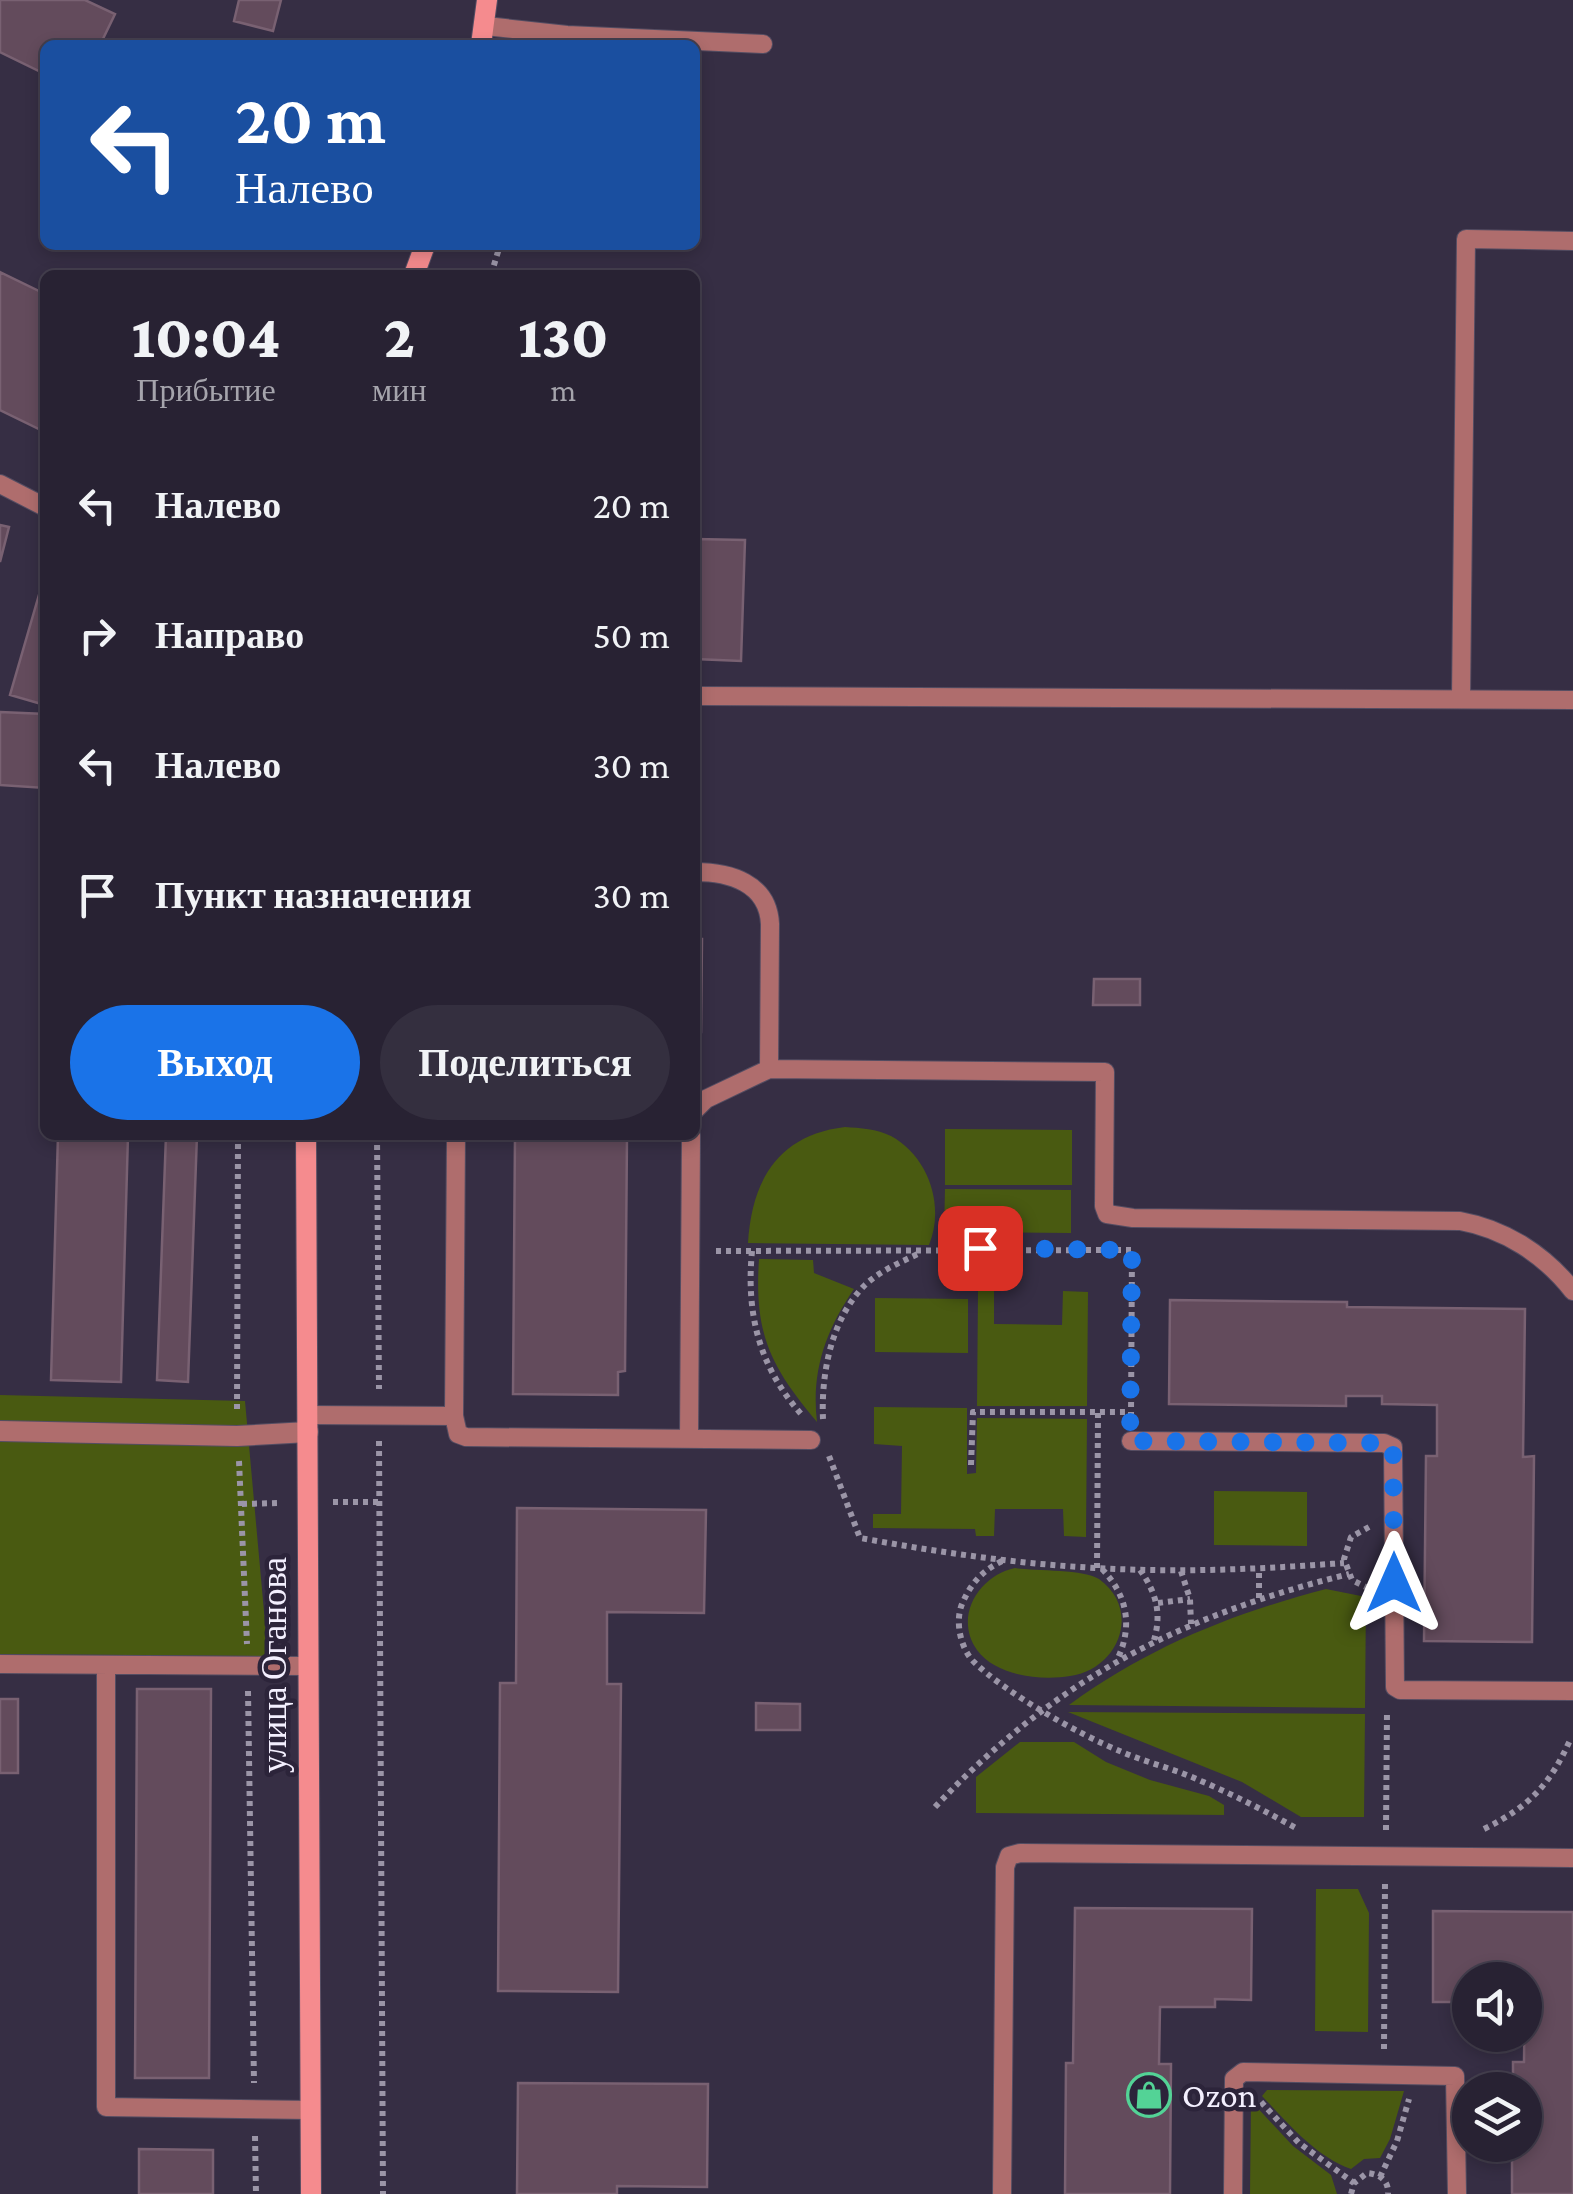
<!DOCTYPE html>
<html lang="ru">
<head>
<meta charset="utf-8">
<style>
	:root { --surface:#282233; --page:#342f3f; --text:#f1f3f6; --muted:#a5a4ac; --line:#443f4e; --accent:#1a73e8 }
	body { margin:0; font-family:"Crimson Pro",serif; background:var(--page); color:var(--text); height:100vh; display:flex; flex-direction:column; font-size:38px; white-space:nowrap }
	* { box-sizing:border-box; margin:0 }
	p { font-size:32px; color:var(--muted) }
	.icon { flex:none; width:55px; height:55px; fill:none; stroke:currentColor; stroke-width:2; stroke-linecap:round; stroke-linejoin:round }
	.map { position:relative; flex:1; overflow:hidden }
	.details { position:absolute; left:40px; top:270px; width:660px; height:870px; display:flex; flex-direction:column; background:var(--surface); border-radius:15px; box-shadow:0 5px 15px #0003,0 0 0 2px var(--line) }
	.details>* { flex:none }
	.hud { position:absolute; left:40px; top:40px; width:660px; height:210px; border-radius:15px; box-shadow:0 5px 15px #0003,0 0 0 2px var(--line); background:#1a4fa0; color:#fff; overflow:hidden }
	.controls { position:absolute; left:1452px; top:1962px; display:grid; gap:20px }
	.controls a { display:grid; place-items:center; width:90px; height:90px; border-radius:50%; background:var(--surface); box-shadow:0 5px 15px #0003,0 0 0 2px var(--line); font-size:50px }
	.pin { position:absolute; display:grid; place-items:center; width:85px; height:85px; color:#fff; margin:-42px; border-radius:20px; box-shadow:0 5px 15px #0006 }
	.me { position:absolute; width:110px; margin:-55px; rotate:0deg; stroke-linejoin:round; filter:drop-shadow(0 0 8px #0008) }
	.turn { display:flex; align-items:center; gap:35px; height:210px; padding:0 30px; font-size:45px }
	.turn .icon { width:130px; height:130px; stroke-width:2.5 }
	.turn b { display:block; font-size:70px; line-height:85px }
	.eta { display:flex; justify-content:space-evenly; align-items:center; height:170px; text-align:center }
	.eta b { font-size:60px; font-weight:800; line-height:70px }
	.cta { display:flex; gap:20px; margin-top:auto; padding:20px 30px }
	.cta a { flex:1; height:115px; border-radius:60px; background:var(--accent); color:#fff; font-size:40px; font-weight:800; line-height:115px; text-align:center }
	.cta a+a { background:var(--page); color:var(--text) }
	ul { padding:0; list-style:none }
	li { display:flex; align-items:center; gap:30px; height:130px; padding:0 30px }
	li div { flex:1 }
	li b { display:block; font-size:38px }
	li em { font-style:normal }
	.map>svg:first-child { display:block }
	.green { fill:#495a11 }
	.building { fill:#634b5c; stroke:#796172; stroke-width:2.5 }
	.lines { fill:none; stroke-linecap:round; stroke-linejoin:round }
	.service-casing { stroke:#544d62; stroke-width:20 }
	.tertiary-casing { stroke:#544d62; stroke-width:22 }
	.secondary-casing { stroke:#544d62; stroke-width:22 }
	.path { stroke:#9b95a7; stroke-width:6; stroke-dasharray:5 5; stroke-linecap:butt }
	.service { stroke:#af6d6d; stroke-width:18 }
	.tertiary { stroke:#af6d6d; stroke-width:20 }
	.secondary { stroke:#f58b8e; stroke-width:20 }
	.route { stroke:#1a73e8; stroke-width:18; stroke-dasharray:0 32.4 }
	.labels { text-anchor:middle; stroke-width:9; stroke-linejoin:round; paint-order:stroke }
	.street-label { font-size:35px; fill:#f3effe; stroke:#2c243a }
	.poi-label { font-size:35px; fill:#f3effe; stroke:#2c243a; text-anchor:start }
</style>
</head>
<body>
<div class="map">
<svg width="1573" height="2194" viewBox="0 0 1573 2194">
	<rect width="100%" height="100%" fill="#362e44"/>
	<path class="green" d="M845,1127c15,1 32,2 46,9 38,21 54,70 38,109l-181,-2c4,-63 30,-108 97,-116z
		M945,1129l127,1v55h-127z
		M945,1189l126,1v43l-127,-1z
		M759,1259l54,1 1,13 40,16c-28,41 -43,82 -37,133 -47,-56 -63,-88 -58,-163z
		M978,1291h16v33l68,1 1,-34 25,1 -1,114h-110z
		M875,1298l93,1v54l-93,-1z
		M0,1395l245,6 23,255 -268,-2z
		M874,1407l93,1v66l9,-1 1,-55 110,1 -1,118 -22,-1 -1,-27h-68l-1,27h-18l-1,-7 -102,-1v-14h28l1,-68 -28,-2z
		M1214,1491l93,1v54l-93,-1z
		M1015,1568c20,3 70,1 84,11 43,31 20,90 -29,97 -29,5 -74,0 -93,-26 -24,-34 3,-75 38,-82z
		M1326,1589l40,8 -1,111 -296,-3c80,-58 162,-91 257,-116z
		M1068,1712l297,2 -1,103h-63l-59,-35z
		M1020,1742h54l32,20 44,18 59,16 15,9v10l-248,-2v-36z
		M1316,1889h42l11,24 -1,119 -53,-1z
		M1267,2090l137,1 -14,48 -10,19 -16,1 -13,10c-36,-13 -63,-46 -89,-73z
		M1251,2101l42,45 38,29 6,19h-87z"/>
	<path class="building" d="M0,0h85l30,14 -15,31h-55v29l-45,-22z
		M239,0h42l-8,31 -39,-10z
		M0,272l45,22v138l-45,-22z
		M0,525l9,2 -9,35z
		M695,539l50,1 -4,121 -46,-2z
		M45,574v131l-35,-10z
		M0,712l45,2v74l-45,-3z
		M695,939h7l-1,93h-6z
		M1094,979h46v26h-47z
		M58,1135h70l-7,247 -70,-2z
		M166,1135h31l-9,247 -31,-2z
		M515,1135h112l-2,236 -7,1v23l-105,-1z
		M1170,1300l177,2v5l178,2 -2,148 11,-1 -2,186 -108,-1 2,-185h11v-51l-55,-1v-8h-36v10l-177,-2z
		M517,1508l189,2 -2,103 -97,-1v72h14l-3,308 -120,-1 2,-308h16z
		M137,1689h74l-2,389h-74z
		M0,1699h18v74h-18z
		M756,1703l44,1v26h-44z
		M1075,1908l177,1 -1,91 -36,-1v8h-55l-1,57h12l-1,130h-105l1,-131h7z
		M1433,1911l140,1v282h-61v-49h13v-55h-12v-28h11l1,-82h-55v29l-2,-7h-35z
		M518,2083l190,1 -1,103 -90,-1v8h-100z
		M139,2149l74,1v44h-74z"/>
	<g class="lines">
		<g class="service-casing">
			<path id="service" d="M486,26l81,9 196,9
				M0,484l45,23
				M695,696l878,4
				M1461,699l5,-460 107,2
				M695,872c35,0 73,11 75,52l-1,145 -63,30 -11,11
				M769,1069l336,3 -1,134 3,8 26,4 327,3c45,8 85,34 113,70
				M308,1415l146,1 4,18 8,3 345,3
				M454,1416l2,-281
				M689,1439l2,-304
				M1131,1441l253,2 9,4 2,240 5,3 173,1
				M0,1664l307,2
				M106,1665v442l204,3
				M1002,2194l3,-327 4,-11 11,-3 553,5
				M1233,2194l1,-115 9,-7 212,4 2,118"/>
		</g>
		<g class="tertiary-casing">
			<path id="tertiary" d="M0,1431l237,5 71,-4"/>
		</g>
		<g class="secondary-casing">
			<path id="secondary" d="M481,45l6,-45
				M414,275l11,-30
				M306,1135l5,1059"/>
		</g>
		<path class="path" d="M491,275l9,-30
			M377,1135l2,254
			M716,1251l416,-1
			M752,1251c-6,63 7,116 50,164
			M237,1409l1,-274
			M1131,1417l1,-168
			M823,1419c-2,-45 8,-100 42,-134 16,-15 36,-23 55,-32
			M379,1441l4,753
			M829,1456l31,82c78,14 157,26 237,30 83,5 165,1 247,-5
			M239,1461l8,183
			M971,1465l2,-53h152
			M333,1502h46
			M242,1504l39,-1
			M1369,1527l-18,10 -7,22 8,21 18,9
			M1002,1561c-20,10 -31,22 -40,43 -7,17 -2,43 11,57 32,32 107,74 149,91 26,11 53,17 79,29 33,14 64,30 95,47
			M1097,1568l1,-156
			M1102,1569c25,26 31,56 16,89
			M1140,1570c16,22 22,43 14,70
			M1181,1571l9,28 1,25
			M1259,1598v-30
			M1158,1603l32,-4
			M248,1691l6,392
			M935,1807c121,-128 244,-191 414,-233
			M1484,1829c46,-23 66,-44 87,-91
			M1386,1830l1,-118
			M1384,2049l1,-167
			M1261,2102l38,41 55,40
			M255,2136l1,58
			M1380,2177l17,-36 12,-42
			M1351,2194l3,-11 13,-10c12,1 22,7 21,21"/>
		<use href="#service" class="service"/>
		<use href="#tertiary" class="tertiary"/>
		<use href="#secondary" class="secondary"/>
	</g>
	<g class="lines">
		<path class="route" d="M980,1248l152,2 -2,191 254,2 9,3 1,137"/>
	</g>
	<defs>
		<g id="shop-ring" transform="scale(2.25)"><circle r="9.5" fill="#2c243a" stroke="#53d396" stroke-width="1.5"/><path d="M-5-2.5h2.3a2.7 3.5 0 0 1 5.4 0H5L5.5 6h-11ZM-1.5-2.5h3a1.5 2.3 0 0 0-3 0Z" fill="#53d396"/></g>
	</defs>
	<g fill-rule="evenodd">
		<use href="#shop-ring" x="1149" y="2095"/>
	</g>
	<g class="labels">
		<g class="street-label">
			<text transform="translate(274 1665) rotate(-90)" y="12">улица Оганова</text>
		</g>
		<g class="poi-label">
			<text x="1182" y="2107">Ozon</text>
		</g>
	</g>
</svg>
<div class="controls">
<a><svg class="icon" aria-label="sound" viewBox="0 0 24 24"><path d="M4 9h4l5-4v14l-5-4H4zM17 9q2 3 0 6"/></svg></a>
<a><svg class="icon" aria-label="layers" viewBox="0 0 24 24"><path d="M12 4l9 5-9 5-9-5zM3 14l9 5 9-5"/></svg></a>
</div>
<div class="pin" style="left:980px;top:1248px;background:#d93025"><svg class="icon" aria-label="arrive" viewBox="0 0 24 24"><path d="M6 21V4h12l-3 4 3 4H6"/></svg></div>
<svg class="me" style="left:1394px;top:1583px" viewBox="-20 -20 40 40"><path d="M0-17L14 15 0 8-14 15z" fill="#1a73e8" stroke="#fff" stroke-width="4"/></svg>
<div class="hud">
<div class="turn"><svg class="icon" aria-label="left" viewBox="0 0 24 24"><path d="M17 20v-9H6M10 6l-5 5 5 5"/></svg><div><b>20 m</b>Налево</div></div>
</div>
<section class="details">
<div class="eta">
<div><b>10:04</b><p>Прибытие</p></div>
<div><b>2</b><p>мин</p></div>
<div><b>130</b><p>m</p></div>
</div>
<ul>
<li><svg class="icon" aria-label="left" viewBox="0 0 24 24"><path d="M17 20v-9H6M10 6l-5 5 5 5"/></svg><div><b>Налево</b></div><em>20 m</em></li>
<li><svg class="icon" aria-label="right" viewBox="0 0 24 24"><path d="M7 20v-9h11M14 6l5 5-5 5"/></svg><div><b>Направо</b></div><em>50 m</em></li>
<li><svg class="icon" aria-label="left" viewBox="0 0 24 24"><path d="M17 20v-9H6M10 6l-5 5 5 5"/></svg><div><b>Налево</b></div><em>30 m</em></li>
<li><svg class="icon" aria-label="arrive" viewBox="0 0 24 24"><path d="M6 21V4h12l-3 4 3 4H6"/></svg><div><b>Пункт назначения</b></div><em>30 m</em></li>
</ul>
<div class="cta"><a>Выход</a><a>Поделиться</a></div>
</section>
</div>
</body>
</html>
